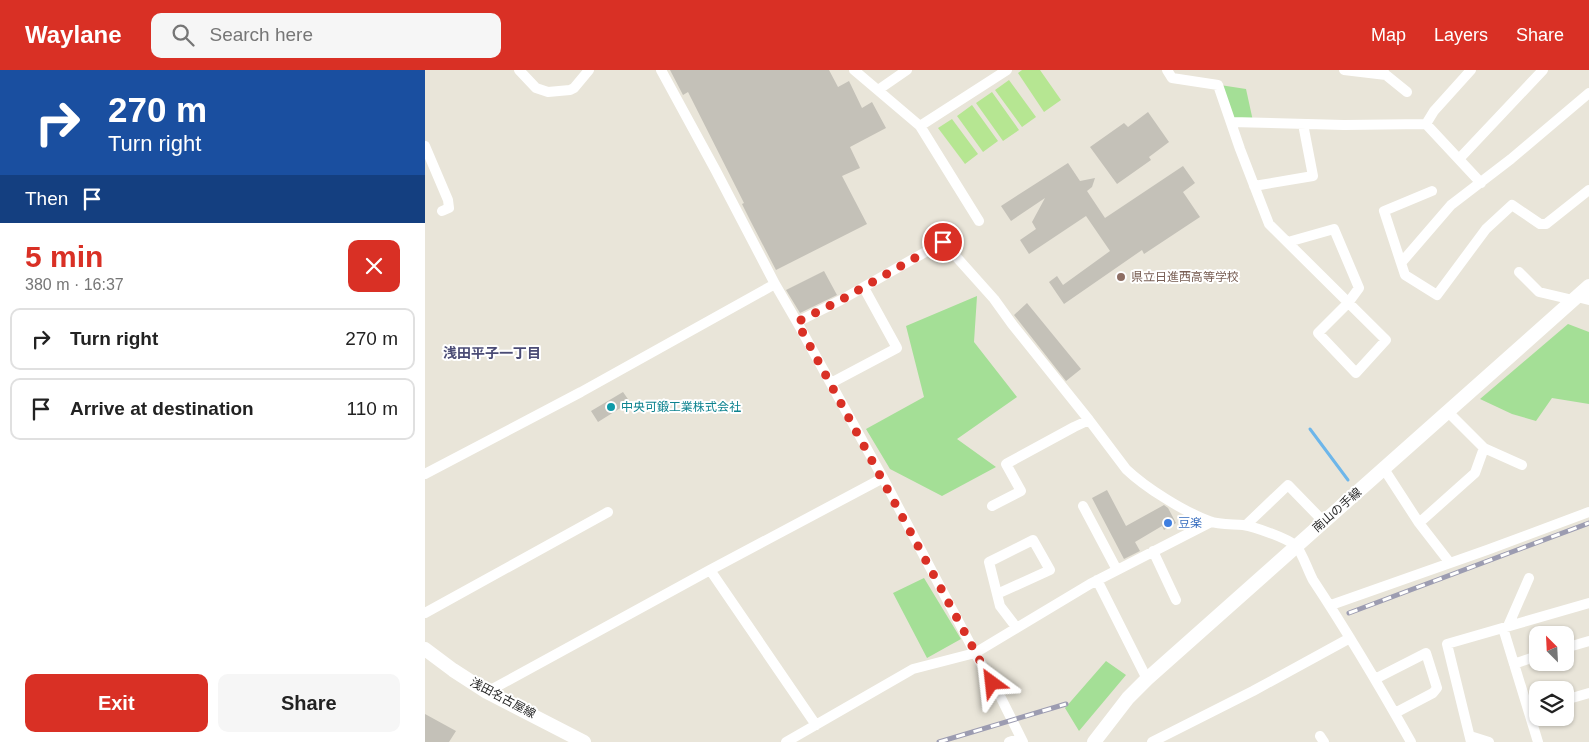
<!DOCTYPE html>
<html lang="en">
<head>
<meta charset="utf-8">
<style>
	:root { --surface:#fff; --page:#f6f6f6; --text:#222; --muted:#767676; --line:#e0e0e0; --accent:#d93025 }
	body { margin:0; font-family:Arial,"Noto Sans JP",sans-serif; background:var(--page); color:var(--text); height:100vh; display:flex; flex-direction:column; font-size:19px; white-space:nowrap }
	* { box-sizing:border-box; margin:0 }
	p { font-size:16px; color:var(--muted) }
	.icon { flex:none; width:28px; height:28px; fill:none; stroke:currentColor; stroke-width:2; stroke-linecap:round; stroke-linejoin:round }
	.map { position:relative; flex:1; overflow:hidden }
	.details { display:flex; flex-direction:column; background:var(--surface); width:425px }
	.details>* { flex:none }
	.banner { background:#1a4fa0; color:#fff; overflow:hidden }
	.needle { width:32px; rotate:336deg }
	.tools { position:absolute; left:1104px; top:556px; display:grid; gap:10px }
	.tools a { display:grid; place-items:center; width:45px; height:45px; border-radius:10px; background:var(--surface); box-shadow:0 1px 4px #0004; font-size:25px }
	.pin { position:absolute; display:grid; place-items:center; width:42px; height:42px; color:#fff; margin:-21px; border:2px solid #fff; border-radius:50%; box-shadow:0 1px 5px #0007 }
	.me { position:absolute; width:55px; margin:-28px; rotate:330deg; stroke-linejoin:round; filter:drop-shadow(0 0 4px #0008) }
	.turn { display:flex; align-items:center; gap:18px; height:105px; padding:0 25px; font-size:22px }
	.turn .icon { width:65px; height:65px; stroke-width:2.5 }
	.turn b { display:block; font-size:35px; line-height:42px }
	.then { display:flex; align-items:center; height:48px; padding:0 25px; background:#0003; gap:10px; font-size:19px }
	.round { display:grid; place-items:center; flex:none; width:52px; height:52px; border-radius:10px; background:var(--page) }
	.headline { display:flex; align-items:center; justify-content:space-between; height:85px; padding:0 25px }
	h1 { font-size:30px; font-weight:600; line-height:38px; color:var(--accent) }
	.action { display:flex; gap:10px; margin-top:auto; padding:10px 25px }
	.action a { flex:1; height:58px; border-radius:10px; background:var(--accent); color:#fff; font-size:20px; font-weight:600; line-height:58px; text-align:center }
	.action a+a { background:var(--page); color:var(--text) }
	ul { padding:0; list-style:none }
	li { display:flex; align-items:center; gap:15px; height:62px; margin:0 10px 8px; padding:0 15px; border:2px solid var(--line); border-radius:10px }
	li div { flex:1 }
	li b { display:block; font-size:19px }
	li em { font-style:normal }
	header { display:flex; align-items:center; gap:30px; box-sizing:border-box; height:70px; padding:0 25px; background:var(--accent); color:#fff }
	header strong { font-size:24px }
	nav { display:flex; gap:28px; margin-inline-start:auto; font-size:18px }
	.search { width:350px; height:45px; background:var(--page); display:flex; align-items:center; gap:12px; box-sizing:border-box; padding:0 18px; border-radius:10px; color:var(--muted); font-size:19px }
	main { display:flex; flex:1; min-height:0 }
	.map>svg:first-child { display:block }
	.green { fill:#a4df96 }
	.pitch { fill:#b6e692 }
	.lines { fill:none; stroke-linecap:round; stroke-linejoin:round }
	.stream { stroke:#6db6ea; stroke-width:3 }
	.building { fill:#c4c1b8 }
	.street { stroke:#fff; stroke-width:10 }
	.secondary { stroke:#fff; stroke-width:14 }
	.rail-casing { stroke:#9c9cb1; stroke-width:5 }
	.rail { stroke:#fff; stroke-width:3; stroke-dasharray:9; stroke-linecap:butt }
	.route { stroke:#d93025; stroke-width:9; stroke-dasharray:0 16.2 }
	.education-dot { fill:#8d6e63; stroke:#fff; stroke-width:2 }
	.culture-dot { fill:#0f9aa8; stroke:#fff; stroke-width:2 }
	.shop-dot { fill:#3f7fe0; stroke:#fff; stroke-width:2 }
	.labels { text-anchor:middle; stroke-width:4; stroke-linejoin:round; paint-order:stroke }
	.education-label { font-size:12px; fill:#785e54; stroke:#fff; text-anchor:start }
	.culture-label { font-size:12px; fill:#0d838f; stroke:#fff; text-anchor:start }
	.street-label { font-size:12px; fill:#272727; stroke:#fff }
	.shop-label { font-size:12px; fill:#366cbe; stroke:#fff; text-anchor:start }
	.neighbourhood-label { font-size:14px; font-weight:bold; fill:#4a4b75; stroke:#fff }
</style>
</head>
<body>
<header>
<strong>Waylane</strong>
<div class="search"><svg class="icon" aria-label="search" viewBox="0 0 24 24"><circle cx="10" cy="10" r="6"/><path d="M15 15l6 6"/></svg>Search here</div>
<nav><a>Map</a><a>Layers</a><a>Share</a></nav>
</header>
<main>
<section class="details">
<div class="banner">
<div class="turn"><svg class="icon" aria-label="right" viewBox="0 0 24 24"><path d="M7 20v-9h11M14 6l5 5-5 5"/></svg><div><b>270 m</b>Turn right</div></div>
<div class="then">Then<svg class="icon" aria-label="arrive" viewBox="0 0 24 24"><path d="M6 21V4h12l-3 4 3 4H6"/></svg></div>
</div>
<div class="headline"><div><h1>5 min</h1><p>380 m · 16:37</p></div><a class="round" style="background:#d93025;color:#fff"><svg class="icon" aria-label="close" viewBox="0 0 24 24"><path d="M6 6l12 12M18 6L6 18"/></svg></a></div>
<ul>
<li><svg class="icon" aria-label="right" viewBox="0 0 24 24"><path d="M7 20v-9h11M14 6l5 5-5 5"/></svg><div><b>Turn right</b></div><em>270 m</em></li>
<li><svg class="icon" aria-label="arrive" viewBox="0 0 24 24"><path d="M6 21V4h12l-3 4 3 4H6"/></svg><div><b>Arrive at destination</b></div><em>110 m</em></li>
</ul>
<div class="action"><a>Exit</a><a>Share</a></div>
</section>
<div class="map">
<svg width="1164" height="672" viewBox="0 0 1164 672">
	<rect width="100%" height="100%" fill="#e9e5d9"/>
	<path class="green" d="M795,15l26,4 7,32 -20,-1z
		M552,226l-3,46 43,55 -60,42 39,28 -54,29 -52,-27 -24,-40 58,-32 -18,-71z
		M1143,254l21,8v72l-37,-6 -16,23 -24,-7 -32,-15z
		M499,508l37,61 -34,19 -34,-65z
		M681,591l20,14 -47,56 -14,-23z"/>
	<path class="pitch" d="M597,0h18l21,30 -17,12 -26,-39z
		M584,10l27,37 -14,10 -27,-37z
		M567,22l27,38 -16,11 -27,-38z
		M547,35l26,36 -15,11 -26,-36z
		M527,49l26,35 -13,10 -27,-36z"/>
	<g class="lines">
		<path class="stream" d="M885,359l38,51"/>
	</g>
	<path class="building" d="M245,0h159l9,17 11,-6 13,27 10,-6 14,26 -36,19 10,21 -18,8 25,48 -91,46 -26,-50 -8,-16 2,-1 -56,-111 -5,3z
		M723,42l21,30 -20,15 2,3 -34,24 -27,-37 34,-24 4,4z
		M643,93l12,18 15,-3 -3,9 -5,4 18,27 78,-52 12,17 -12,9 17,25 -56,37 -2,-4 -78,54 -15,-22 8,-6 6,9 47,-34 -24,-35 -57,38 -9,-14 16,-11 -4,-7 13,-24 -34,23 -10,-15z
		M399,201l13,24 -37,18 -14,-23z
		M602,233l54,66 -15,12 -52,-66z
		M198,322l7,10 -32,20 -7,-11z
		M682,420l19,36 38,-21 4,3 8,15 -12,7 -2,-4 -27,16 5,9 -16,8 -32,-61z
		M0,644l31,17 -7,11h-24z"/>
	<g class="lines">
		<path class="street" d="M94,0l17,18 12,4 22,-2 4,-2 15,-18
			M236,0l55,101 59,113 22,38 86,156 92,175 26,45 22,44
			M429,0l66,56 59,95
			M742,0l5,8 46,7 22,64 29,75 117,116 -30,33 -38,-40 30,-30 11,-15 -25,-59 -46,13
			M919,0l42,5 -4,-5
			M961,5l21,17
			M453,20l29,-20
			M1164,23l-78,66 -60,46 -50,58 4,12 32,20 49,-66 26,-24 28,19h6l43,-34
			M807,52l112,3 82,-1 55,59
			M1001,54l8,-13 37,-41
			M495,56l87,-56
			M0,76l23,54 1,8 -7,3
			M1034,89l84,-89
			M829,116l59,-10 -10,-52
			M976,193l-17,-52 48,-20
			M1094,202l20,20 34,8
			M1152,227l12,3
			M372,252l44,-22 102,-58 51,57 18,25 77,96 37,49c20,19 57,42 83,52 10,4 23,3 34,4 12,2 44,13 53,21 6,6 12,25 17,34 35,53 67,107 98,162
			M406,313l66,-35 -33,-60
			M1059,378l38,17
			M959,399l35,54 31,40
			M0,404l156,-82 194,-108
			M567,436l29,-15 -15,-27 68,-37 15,-7
			M658,436l34,64
			M994,453l56,-50 9,-25 -36,-36
			M821,455l42,-40 36,37
			M728,481l23,49
			M285,500l106,155
			M672,510l50,99
			M572,524l53,-24 -17,-30 -44,22 11,44 16,21
			M906,535l156,-55 102,-38
			M0,543l183,-101
			M1083,556l21,-48
			M1078,558l35,114
			M1140,578l24,-7
			M1089,594l23,-8
			M950,609l51,-26 11,35 -4,5 -38,20
			M62,622l223,-122 173,-92
			M1140,630l24,-7
			M895,666l4,6
			M1045,666l19,6
			M361,672l127,-73 62,-16 115,-69 121,-62
			M584,672l12,-4
			M727,672l101,-51 97,-53
			M1046,672l-24,-98 142,-41"/>
		<path class="secondary" d="M0,579l28,21 34,22 97,50
			M669,672l34,-44 19,-19 442,-393"/>
		<g class="rail-casing">
			<path id="rail" d="M924,543l240,-90
				M514,672l127,-38"/>
		</g>
		<use href="#rail" class="rail"/>
	</g>
	<g class="lines">
		<path class="route" d="M518,172l-102,58 -44,22 195,361"/>
	</g>
	<circle class="education-dot" cx="696" cy="207" r="5"/>
	<circle class="culture-dot" cx="186" cy="337" r="5"/>
	<circle class="shop-dot" cx="743" cy="453" r="5"/>
	<g class="labels">
		<g class="education-label">
			<text x="706" y="211">県立日進西高等学校</text>
		</g>
		<g class="culture-label">
			<text x="196" y="341">中央可鍛工業株式会社</text>
		</g>
		<g class="street-label">
			<text transform="translate(912 440) rotate(-41)" y="4">南山の手線</text>
			<text transform="translate(78 628) rotate(28)" y="4">浅田名古屋線</text>
		</g>
		<g class="shop-label">
			<text x="753" y="457">豆楽</text>
		</g>
		<g class="neighbourhood-label">
			<text x="67" y="288">浅田平子一丁目</text>
		</g>
	</g>
</svg>
<div class="tools">
<a><svg class="needle" viewBox="-14 -14 28 28"><path d="M0-13l5 13h-10z" fill="#e53935"/><path d="M0 13l5-13h-10z" fill="#767676"/></svg></a>
<a><svg class="icon" aria-label="layers" viewBox="0 0 24 24"><path d="M12 4l9 5-9 5-9-5zM3 14l9 5 9-5"/></svg></a>
</div>
<div class="pin" style="left:518px;top:172px;background:#d93025"><svg class="icon" aria-label="arrive" viewBox="0 0 24 24"><path d="M6 21V4h12l-3 4 3 4H6"/></svg></div>
<svg class="me" style="left:567px;top:613px" viewBox="-20 -20 40 40"><path d="M0-17L14 15 0 8-14 15z" fill="#d93025" stroke="#fff" stroke-width="4"/></svg>
</div>
</main>
</body>
</html>
